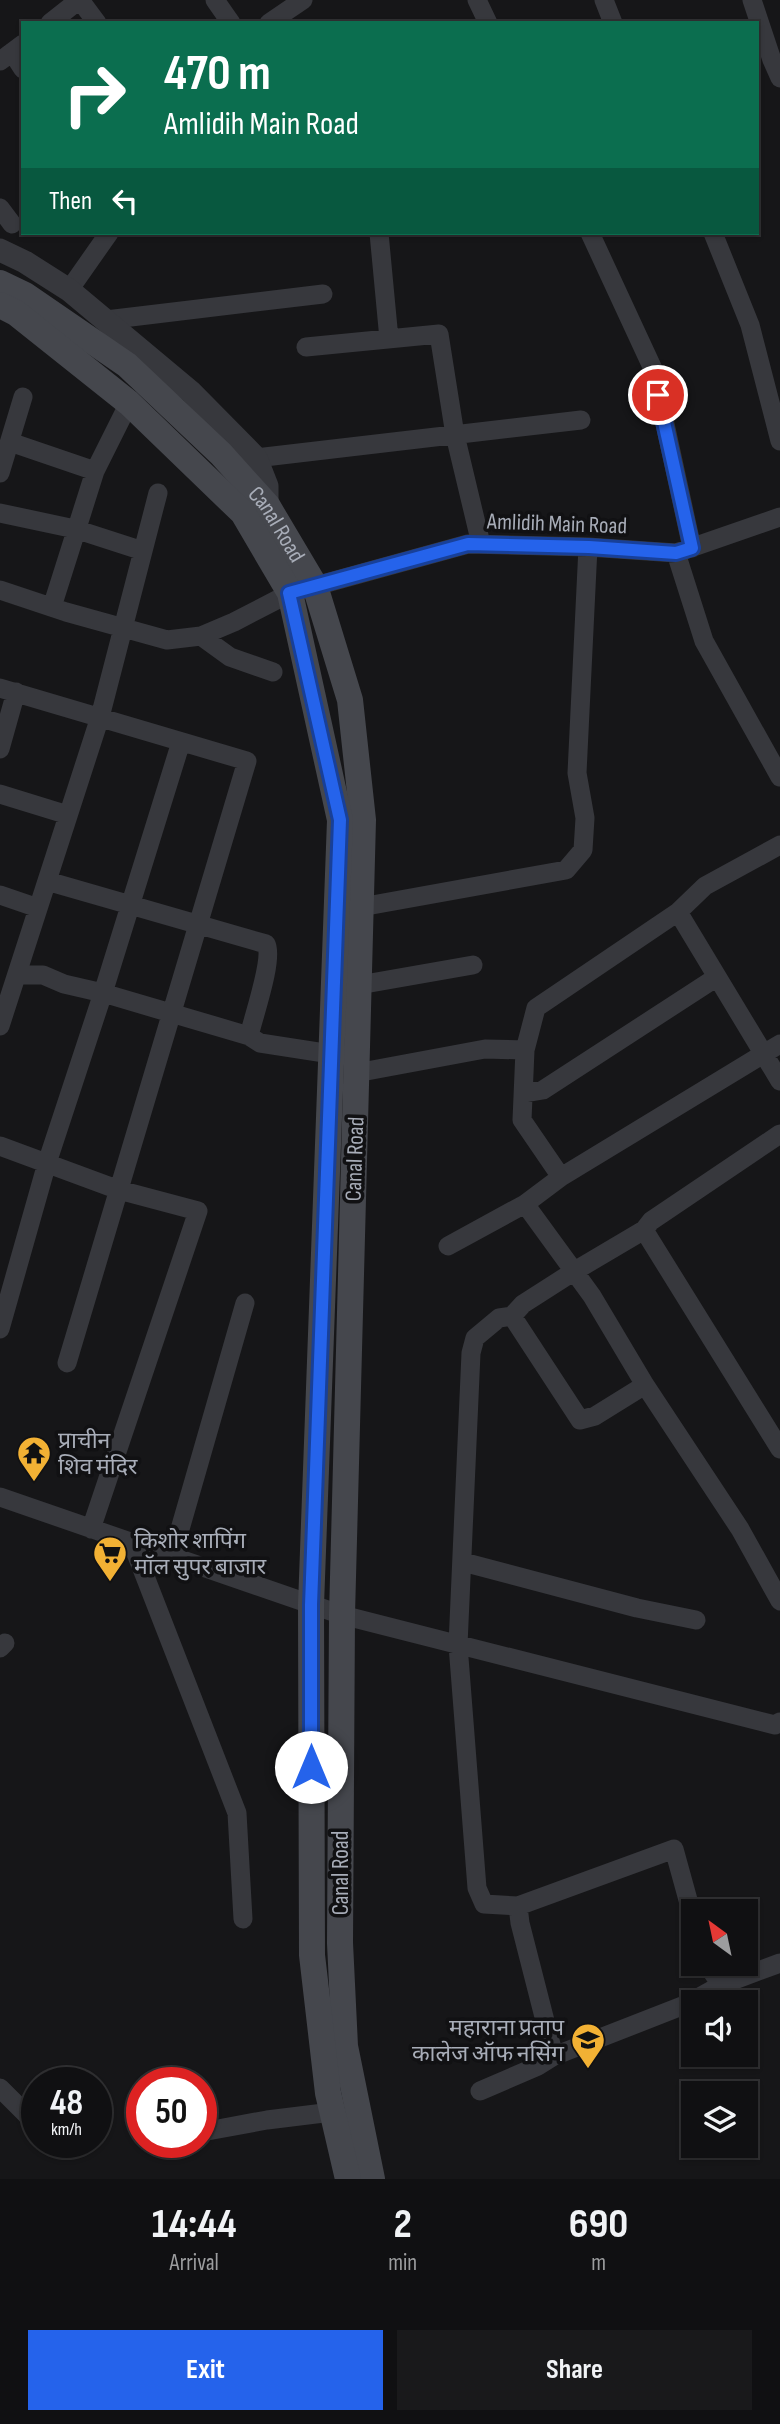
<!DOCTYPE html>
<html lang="en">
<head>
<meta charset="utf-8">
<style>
	:root { --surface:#101012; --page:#19191b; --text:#f1f3f6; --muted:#9c9d9f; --line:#303032; --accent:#2563eb }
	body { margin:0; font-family:"Sofia Sans Condensed","Noto Sans Devanagari",sans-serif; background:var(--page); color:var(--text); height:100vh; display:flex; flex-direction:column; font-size:26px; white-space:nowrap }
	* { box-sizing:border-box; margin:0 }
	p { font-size:23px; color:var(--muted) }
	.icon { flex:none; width:38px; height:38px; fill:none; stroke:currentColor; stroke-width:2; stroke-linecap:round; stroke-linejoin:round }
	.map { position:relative; height:2179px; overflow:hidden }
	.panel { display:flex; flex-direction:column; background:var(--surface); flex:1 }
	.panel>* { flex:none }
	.guide { position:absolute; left:21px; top:21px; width:738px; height:214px; border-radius:0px; box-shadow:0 2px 5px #0004,0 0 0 2px var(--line); background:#0b6e4f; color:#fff; overflow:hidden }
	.needle { width:46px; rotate:327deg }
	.buttons { position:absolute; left:681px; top:1899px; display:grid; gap:14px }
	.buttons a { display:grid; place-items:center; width:77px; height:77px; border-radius:0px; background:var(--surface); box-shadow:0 2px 5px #0004,0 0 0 2px var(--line); font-size:35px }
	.speed { position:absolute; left:21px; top:2067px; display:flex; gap:14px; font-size:35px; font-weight:700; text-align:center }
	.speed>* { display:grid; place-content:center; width:91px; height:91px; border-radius:50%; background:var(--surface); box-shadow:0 2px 5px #0004,0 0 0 2px var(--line); line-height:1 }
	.speed small { font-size:18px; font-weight:400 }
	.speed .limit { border:10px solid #d22; background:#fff; color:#111 }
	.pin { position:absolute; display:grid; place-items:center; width:60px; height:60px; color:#fff; margin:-30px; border:4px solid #fff; border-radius:50%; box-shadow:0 2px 7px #0007 }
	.me { position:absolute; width:77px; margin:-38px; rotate:0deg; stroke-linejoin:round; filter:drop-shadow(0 0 5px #0008) }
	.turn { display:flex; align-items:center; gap:24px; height:147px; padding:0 28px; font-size:32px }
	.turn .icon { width:91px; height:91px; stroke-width:2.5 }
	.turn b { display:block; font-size:49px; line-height:60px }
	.then { display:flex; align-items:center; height:66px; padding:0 28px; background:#0003; gap:14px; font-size:26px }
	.eta { display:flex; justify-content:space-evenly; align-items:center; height:119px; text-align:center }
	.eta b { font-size:42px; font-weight:700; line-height:49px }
	.primary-button { display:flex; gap:14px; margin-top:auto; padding:14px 28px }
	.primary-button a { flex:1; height:80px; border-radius:0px; background:var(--accent); color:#fff; font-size:28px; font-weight:700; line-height:80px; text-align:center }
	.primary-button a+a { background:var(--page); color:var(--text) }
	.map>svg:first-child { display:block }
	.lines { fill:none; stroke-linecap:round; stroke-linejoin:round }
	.minor { stroke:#37383d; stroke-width:19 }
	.tertiary { stroke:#37383d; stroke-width:23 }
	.secondary { stroke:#45474d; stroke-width:26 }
	.route-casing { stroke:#184099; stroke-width:18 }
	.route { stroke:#2563eb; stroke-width:12 }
	.labels { text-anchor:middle; stroke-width:7; stroke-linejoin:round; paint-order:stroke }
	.street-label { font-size:23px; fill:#a8adb8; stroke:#111113 }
	.poi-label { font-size:23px; fill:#a8adb8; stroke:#111113; text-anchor:start }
</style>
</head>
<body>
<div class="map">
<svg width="780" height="2179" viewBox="0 0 780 2179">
	<rect width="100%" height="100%" fill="#161618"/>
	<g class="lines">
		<path class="minor" d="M80,0l17,23
			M215,0l16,23
			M477,0l11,23
			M604,0l9,23
			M752,0l20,60 8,18
			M50,23l29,-23
			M269,23l34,-23
			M12,52l11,17
			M0,61l23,-17
			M0,208l12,16
			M379,233l10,106
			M590,233l63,136 39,179
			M713,233l37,92 30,116
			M69,290l40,-57
			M106,320l217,-26
			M306,347l133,-13 16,101 26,109
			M10,442l85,29
			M256,458l325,-38
			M0,473l23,-76
			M0,513l75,16 68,22
			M676,553l28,88 76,136
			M0,590l66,22 101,28 34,-4 33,-14 56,-29 178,-49 120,3 88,6 104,-36
			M52,607l43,-136 34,-68
			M201,636l29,21 43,15
			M0,688l247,73 -180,602
			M0,749l16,-57
			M0,794l68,21
			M47,881l219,63c8,14 -13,74 -17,92
			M0,895l38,13
			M361,907l205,-37 17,-20 2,-32 -8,-45 11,-226
			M678,912l102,169
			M17,975h26l21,9 39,9 146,43 11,7 71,11
			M359,985l114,-20
			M0,1026l100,-309 58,-224
			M356,1073l129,-24 40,1
			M525,1093l18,-3 174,-113
			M0,1146l119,44 79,21 -107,318
			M561,1177l-39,-57 3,-70 11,-42 142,-96 27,-26 75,-41
			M525,1204l67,92 53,89 95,144 40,72
			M644,1230l136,219
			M448,1246l77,-42 36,-27 219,-133
			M512,1316l68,104 15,-4 50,-31
			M0,1329l47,-166 56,-170 78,-251
			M0,1497l342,118 433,110 5,-3
			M132,1543l105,270 6,106
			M172,1557l73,-254
			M463,1562l174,46 59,12
			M0,1648l5,-5
			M518,1906l2,17 34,133
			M693,1918l-19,-69 -156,57 -34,-2 -7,-16 -19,-243 13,-292 4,-15 24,-20 13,-2 11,-12 50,-32 71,-42 7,-9 129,-87
			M707,1964l14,21
			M0,2088l37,37
			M480,2091l58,-25 16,-10 133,-52 34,-19 59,-22
			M202,2132l65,-12 65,-8
			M77,2142h1"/>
		<path class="tertiary" d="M0,250l25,12 44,28 122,102 65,66 11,28v19"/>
		<g class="secondary">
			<path id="s1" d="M0,283l25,12 102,70 94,89 46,51 48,81 35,114 13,120 -21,795 -2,328 5,103 27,133"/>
			<path d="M0,305l16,8 113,90 114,110 47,80 50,227 -29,785 1,350 16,138 20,86"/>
		</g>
	</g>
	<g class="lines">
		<g class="route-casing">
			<path id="route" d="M311,1767v-162l29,-785 -51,-227 179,-49 121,3 87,6 16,-5 -34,-153"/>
		</g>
		<use href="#route" class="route"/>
	</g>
	<defs>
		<g id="temple-pin" transform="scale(1.75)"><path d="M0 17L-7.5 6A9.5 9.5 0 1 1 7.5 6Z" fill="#f2b134" stroke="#111113"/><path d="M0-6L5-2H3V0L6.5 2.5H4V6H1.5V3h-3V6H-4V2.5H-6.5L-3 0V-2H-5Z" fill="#111"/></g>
		<g id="supermarket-pin" transform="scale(1.75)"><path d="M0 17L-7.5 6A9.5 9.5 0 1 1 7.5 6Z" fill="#f2b134" stroke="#111113"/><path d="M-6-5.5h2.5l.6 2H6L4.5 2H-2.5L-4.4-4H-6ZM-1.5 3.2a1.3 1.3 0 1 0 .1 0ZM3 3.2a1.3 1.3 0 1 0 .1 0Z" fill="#111"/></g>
		<g id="university-pin" transform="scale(1.75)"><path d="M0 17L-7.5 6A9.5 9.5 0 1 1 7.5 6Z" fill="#f2b134" stroke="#111113"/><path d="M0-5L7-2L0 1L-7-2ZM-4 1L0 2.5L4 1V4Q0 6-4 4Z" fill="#111"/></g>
	</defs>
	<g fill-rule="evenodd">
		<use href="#temple-pin" x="34" y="1453"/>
		<use href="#supermarket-pin" x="110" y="1553"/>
		<use href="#university-pin" x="588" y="2040"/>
	</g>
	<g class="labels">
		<g class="street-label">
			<text transform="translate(557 523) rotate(2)" y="8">Amlidih Main Road</text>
			<text dy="8" stroke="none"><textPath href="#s1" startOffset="371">Canal Road</textPath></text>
			<text transform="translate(354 1159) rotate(-88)" y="8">Canal Road</text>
			<text transform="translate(340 1873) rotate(-90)" y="8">Canal Road</text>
		</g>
		<g class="poi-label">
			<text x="58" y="1448">प्राचीन<tspan x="58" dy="26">शिव मंदिर</tspan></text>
			<text x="134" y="1548">किशोर शापिंग<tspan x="134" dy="26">मॉल सुपर बाजार</tspan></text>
			<text x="564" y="2035" text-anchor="end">महाराना प्रताप<tspan x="564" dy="26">कालेज ऑफ नसिंग</tspan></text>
		</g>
	</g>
</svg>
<div class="buttons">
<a><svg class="needle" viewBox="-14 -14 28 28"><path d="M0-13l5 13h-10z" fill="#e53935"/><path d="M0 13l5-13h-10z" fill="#9c9d9f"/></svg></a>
<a><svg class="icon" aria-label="sound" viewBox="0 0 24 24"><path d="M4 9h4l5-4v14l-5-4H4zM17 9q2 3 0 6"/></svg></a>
<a><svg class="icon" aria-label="layers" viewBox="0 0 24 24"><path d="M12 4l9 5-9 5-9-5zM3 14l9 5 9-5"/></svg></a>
</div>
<div class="speed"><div>48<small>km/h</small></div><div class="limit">50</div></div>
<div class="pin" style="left:658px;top:395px;background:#d93025"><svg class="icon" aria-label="arrive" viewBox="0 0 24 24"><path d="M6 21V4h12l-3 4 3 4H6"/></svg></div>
<svg class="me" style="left:311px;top:1767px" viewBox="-20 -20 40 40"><circle r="19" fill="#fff"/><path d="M0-13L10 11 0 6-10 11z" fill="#2563eb"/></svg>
<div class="guide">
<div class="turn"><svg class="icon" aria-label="right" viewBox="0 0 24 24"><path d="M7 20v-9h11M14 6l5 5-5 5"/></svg><div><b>470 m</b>Amlidih Main Road</div></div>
<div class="then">Then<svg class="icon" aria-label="left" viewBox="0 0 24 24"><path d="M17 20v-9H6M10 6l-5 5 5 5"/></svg></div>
</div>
</div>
<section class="panel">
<div class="eta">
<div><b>14:44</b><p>Arrival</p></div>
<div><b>2</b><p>min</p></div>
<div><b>690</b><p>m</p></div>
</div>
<div class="primary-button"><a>Exit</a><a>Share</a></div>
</section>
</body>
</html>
